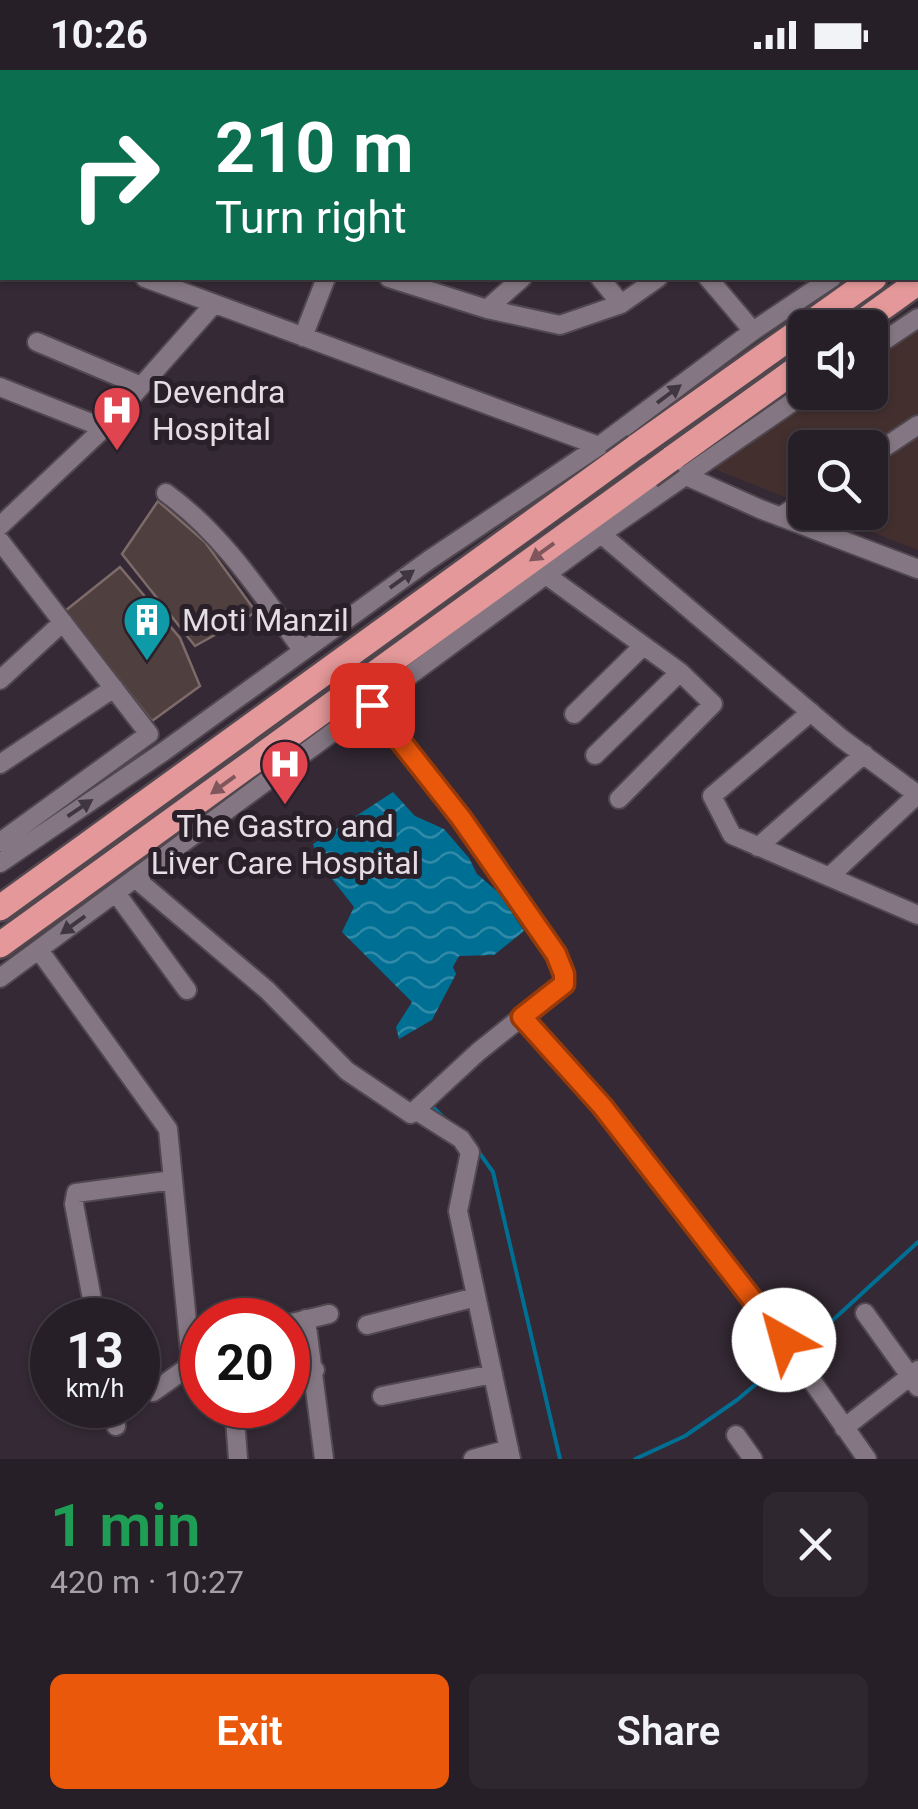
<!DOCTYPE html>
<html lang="en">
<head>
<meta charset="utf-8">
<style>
	:root { --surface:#271f27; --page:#2f272f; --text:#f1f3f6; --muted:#a4a2a7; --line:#433d44; --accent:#ea580c }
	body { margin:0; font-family:Roboto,sans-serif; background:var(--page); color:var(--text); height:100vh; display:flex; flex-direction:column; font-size:38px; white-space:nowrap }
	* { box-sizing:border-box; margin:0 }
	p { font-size:32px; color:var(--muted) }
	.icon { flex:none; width:55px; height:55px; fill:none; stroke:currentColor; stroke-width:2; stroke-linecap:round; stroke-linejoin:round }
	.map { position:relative; height:1389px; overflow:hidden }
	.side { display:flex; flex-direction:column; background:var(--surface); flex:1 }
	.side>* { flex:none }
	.banner { position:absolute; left:0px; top:0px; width:920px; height:210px; box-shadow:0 2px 8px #0004,0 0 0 2px var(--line); background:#0b6e4f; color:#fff; overflow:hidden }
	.tools { position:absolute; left:788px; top:240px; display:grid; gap:20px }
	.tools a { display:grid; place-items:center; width:100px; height:100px; border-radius:15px; background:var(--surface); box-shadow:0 2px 8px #0004,0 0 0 2px var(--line); font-size:50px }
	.speed { position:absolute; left:30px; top:1228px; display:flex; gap:20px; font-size:50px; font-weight:700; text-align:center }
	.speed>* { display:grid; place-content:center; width:130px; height:130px; border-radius:50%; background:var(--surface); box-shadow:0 2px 8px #0004,0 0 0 2px var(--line); line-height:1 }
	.speed small { font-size:25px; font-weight:400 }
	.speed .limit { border:15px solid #d22; background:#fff; color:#111 }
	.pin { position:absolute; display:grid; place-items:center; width:85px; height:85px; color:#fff; margin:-42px; border-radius:20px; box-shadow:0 5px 15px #0006 }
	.me { position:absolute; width:110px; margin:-55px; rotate:322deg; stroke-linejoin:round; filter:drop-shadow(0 0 8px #0008) }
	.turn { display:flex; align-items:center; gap:35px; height:210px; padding:0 50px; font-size:45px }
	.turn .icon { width:130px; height:130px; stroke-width:2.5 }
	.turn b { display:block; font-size:70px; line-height:85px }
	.round { display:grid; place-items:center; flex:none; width:105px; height:105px; border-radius:15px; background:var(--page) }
	.head { display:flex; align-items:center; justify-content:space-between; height:170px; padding:0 50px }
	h1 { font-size:60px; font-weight:600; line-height:75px; color:#1e9e55 }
	.action { display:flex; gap:20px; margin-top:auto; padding:20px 50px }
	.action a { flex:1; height:115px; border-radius:15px; background:var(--accent); color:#fff; font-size:40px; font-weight:600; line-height:115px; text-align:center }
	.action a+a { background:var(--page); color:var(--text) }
	.status { display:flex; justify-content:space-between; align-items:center; height:70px; padding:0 50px; background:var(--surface); direction:ltr }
	.status svg { height:28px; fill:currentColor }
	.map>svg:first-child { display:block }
	.commercial { fill:#432f2e }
	.water { fill:url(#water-waves) }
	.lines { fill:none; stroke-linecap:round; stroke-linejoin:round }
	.stream { stroke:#006f94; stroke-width:4 }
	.building { fill:#4f3f3e; stroke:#7d6b6a; stroke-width:2.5 }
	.minor-casing { stroke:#50474f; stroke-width:22 }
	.highway-casing { stroke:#50474f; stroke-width:30 }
	.minor { stroke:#847783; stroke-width:18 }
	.highway { stroke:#e49899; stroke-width:25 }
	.highway-bridge-casing { stroke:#50474f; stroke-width:30; stroke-linecap:butt }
	.highway-bridge { stroke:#e49899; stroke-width:25 }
	.oneway { fill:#403640 }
	.oneway2 { fill:#7e565c }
	.route-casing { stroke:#983908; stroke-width:25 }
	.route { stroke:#ea580c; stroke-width:18 }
	.labels { text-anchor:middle; stroke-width:10; stroke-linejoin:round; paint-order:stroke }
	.poi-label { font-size:32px; fill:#e4dde4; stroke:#2a202a; text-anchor:start }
</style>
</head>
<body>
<div class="status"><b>10:26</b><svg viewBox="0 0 49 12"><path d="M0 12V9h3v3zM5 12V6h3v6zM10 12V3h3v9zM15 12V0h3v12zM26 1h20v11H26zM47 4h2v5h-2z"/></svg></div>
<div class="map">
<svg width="918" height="1389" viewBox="0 0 918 1389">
	<defs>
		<pattern id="water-waves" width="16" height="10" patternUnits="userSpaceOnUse" patternTransform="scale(2.5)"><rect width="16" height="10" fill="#006f94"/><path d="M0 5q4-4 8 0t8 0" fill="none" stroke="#318aa8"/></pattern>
	</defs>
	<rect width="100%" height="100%" fill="#342934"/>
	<path class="commercial" d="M918,252v228l-95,-37 47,-1v-64h-65v57l-96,-38 107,-74 54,-1v-37z"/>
	<path class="water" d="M393,722l22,24 29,13 25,29 8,16 21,18 26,39 -30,24 -35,1 -6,11 3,7 -24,46 -33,19 -3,-12 16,-25 -70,-70 12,-25 -37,-47 -4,-16z"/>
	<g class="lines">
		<path class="stream" d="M433,1037l13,13
			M478,1081l15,21 67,287
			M635,1389l50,-23 52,-36 97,-81 84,-77"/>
	</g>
	<path class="building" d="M158,431l47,41 51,70 -61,34 -73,-92z
		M120,497l60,71 20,48 -48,35 -87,-110z"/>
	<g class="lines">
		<g class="minor-casing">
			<path id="minor" d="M297,0l6,2
				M535,0l2,2
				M665,0l2,2
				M917,0h1
				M27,2l3,-2
				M115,2l2,-2
				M180,2l2,-2
				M336,2l1,-2
				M437,2l4,-2
				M680,2l4,-2
				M794,2l3,-2
				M0,25l2,-2
				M0,65l2,1
				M0,153l2,1
				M145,208l454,168
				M389,208l98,31 73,16 61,-21 37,-26
				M600,208l21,26
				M708,208l45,53
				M487,239l35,-31
				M303,267l23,-59
				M37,272l102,43
				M870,280l48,-32
				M0,317l104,41
				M870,387l48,-32
				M684,405l76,34 158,60
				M166,423c57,41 96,102 137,158
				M780,447l25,-17
				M0,456l104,-98 110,-124
				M601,464l240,204 77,57
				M0,471l149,193 -149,108
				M546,505l134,97 33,32 -94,95
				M0,610l63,-58
				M811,642l-99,84 20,39 186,80
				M574,644l69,-68
				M595,685l85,-83
				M0,694l114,-76
				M758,777l106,-93
				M0,793l163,-111 266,-192 170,-114 154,-115 79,-53
				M829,807l88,-82
				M136,809l131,111 80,81 64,43 67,-62 86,-69v-9l-8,-20 -95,-137 -89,-112
				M116,823l71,97
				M39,880l129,179 23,233
				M0,908l601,-444 206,-142
				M521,947l81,88 182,234
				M415,1040l46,29 9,13 -12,59 53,248
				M865,1243l53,74
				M306,1249l18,140
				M96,1250l-22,-116 2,-11 97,-13
				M288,1254l41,-10
				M367,1255l109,-28
				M798,1291l69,98
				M288,1301l27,-1
				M153,1322l49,-35
				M382,1326l111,-22
				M112,1335l4,21
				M234,1335l4,54
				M844,1358l74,-58
				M736,1365l17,24
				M473,1389l36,-10"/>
		</g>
		<g class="highway-casing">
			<path id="highway" d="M918,178v-1
				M854,258l64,-46
				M636,377l238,-169
				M671,389l134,-96
				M0,838l614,-445
				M0,875l649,-470"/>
		</g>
		<use href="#minor" class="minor"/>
		<use href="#highway" class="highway"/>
		<g class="highway-bridge-casing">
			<path id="highway-bridge" d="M614,393l22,-16
				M649,405l22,-16"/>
		</g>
		<use href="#highway-bridge" class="highway-bridge"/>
	</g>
	<defs><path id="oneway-solid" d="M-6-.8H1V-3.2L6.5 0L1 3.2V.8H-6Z" transform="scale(2.5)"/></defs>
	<g class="oneway">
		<use href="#oneway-solid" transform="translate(669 324) rotate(-37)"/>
		<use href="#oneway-solid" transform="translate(402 509) rotate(-36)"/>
		<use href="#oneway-solid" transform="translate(80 738) rotate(-34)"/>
		<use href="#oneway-solid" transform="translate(73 855) rotate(144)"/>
	</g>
	<g class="oneway2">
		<use href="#oneway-solid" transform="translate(542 482) rotate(144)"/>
		<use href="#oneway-solid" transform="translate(223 715) rotate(144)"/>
	</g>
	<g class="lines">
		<g class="route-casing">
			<path id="route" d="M372,635l89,113 95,136 8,20v10l-42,33 80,89 182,234"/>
		</g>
		<use href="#route" class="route"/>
	</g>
	<defs>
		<g id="hospital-pin" transform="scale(2.5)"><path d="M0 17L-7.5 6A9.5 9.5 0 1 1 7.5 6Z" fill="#e0444e" stroke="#2a202a"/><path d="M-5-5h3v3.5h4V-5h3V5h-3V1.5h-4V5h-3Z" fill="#fff"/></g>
		<g id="building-pin" transform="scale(2.5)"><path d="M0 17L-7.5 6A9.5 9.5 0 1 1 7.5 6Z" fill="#0f9aa8" stroke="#2a202a"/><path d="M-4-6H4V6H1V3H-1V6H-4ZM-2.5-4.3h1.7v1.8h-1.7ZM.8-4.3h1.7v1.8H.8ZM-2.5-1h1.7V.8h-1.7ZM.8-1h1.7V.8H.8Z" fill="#fff"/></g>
	</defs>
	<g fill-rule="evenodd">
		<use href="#hospital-pin" x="117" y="340"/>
		<use href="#building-pin" x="147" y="550"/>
		<use href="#hospital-pin" x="285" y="694"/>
	</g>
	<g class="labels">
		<g class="poi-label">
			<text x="152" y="333">Devendra<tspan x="152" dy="37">Hospital</tspan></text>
			<text x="182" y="561">Moti Manzil</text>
			<text x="285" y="767" text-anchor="middle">The Gastro and<tspan x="285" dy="37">Liver Care Hospital</tspan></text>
		</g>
	</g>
</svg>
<div class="tools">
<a><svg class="icon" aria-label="sound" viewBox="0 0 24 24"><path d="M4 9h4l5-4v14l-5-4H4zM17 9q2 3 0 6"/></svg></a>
<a><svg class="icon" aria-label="search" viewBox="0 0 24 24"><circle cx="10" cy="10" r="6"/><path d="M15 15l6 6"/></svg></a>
</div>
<div class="speed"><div>13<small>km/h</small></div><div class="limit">20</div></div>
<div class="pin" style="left:372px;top:635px;background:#d93025"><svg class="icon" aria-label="arrive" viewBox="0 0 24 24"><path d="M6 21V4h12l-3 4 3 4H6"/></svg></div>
<svg class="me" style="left:784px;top:1270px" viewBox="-20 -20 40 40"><circle r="19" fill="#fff"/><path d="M0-13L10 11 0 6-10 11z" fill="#ea580c"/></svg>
<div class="banner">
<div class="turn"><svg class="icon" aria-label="right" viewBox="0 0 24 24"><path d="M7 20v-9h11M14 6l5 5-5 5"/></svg><div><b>210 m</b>Turn right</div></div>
</div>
</div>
<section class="side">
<div class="head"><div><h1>1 min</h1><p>420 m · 10:27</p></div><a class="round"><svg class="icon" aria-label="close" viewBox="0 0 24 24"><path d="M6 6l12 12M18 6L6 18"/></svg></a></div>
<div class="action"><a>Exit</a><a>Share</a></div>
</section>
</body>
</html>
